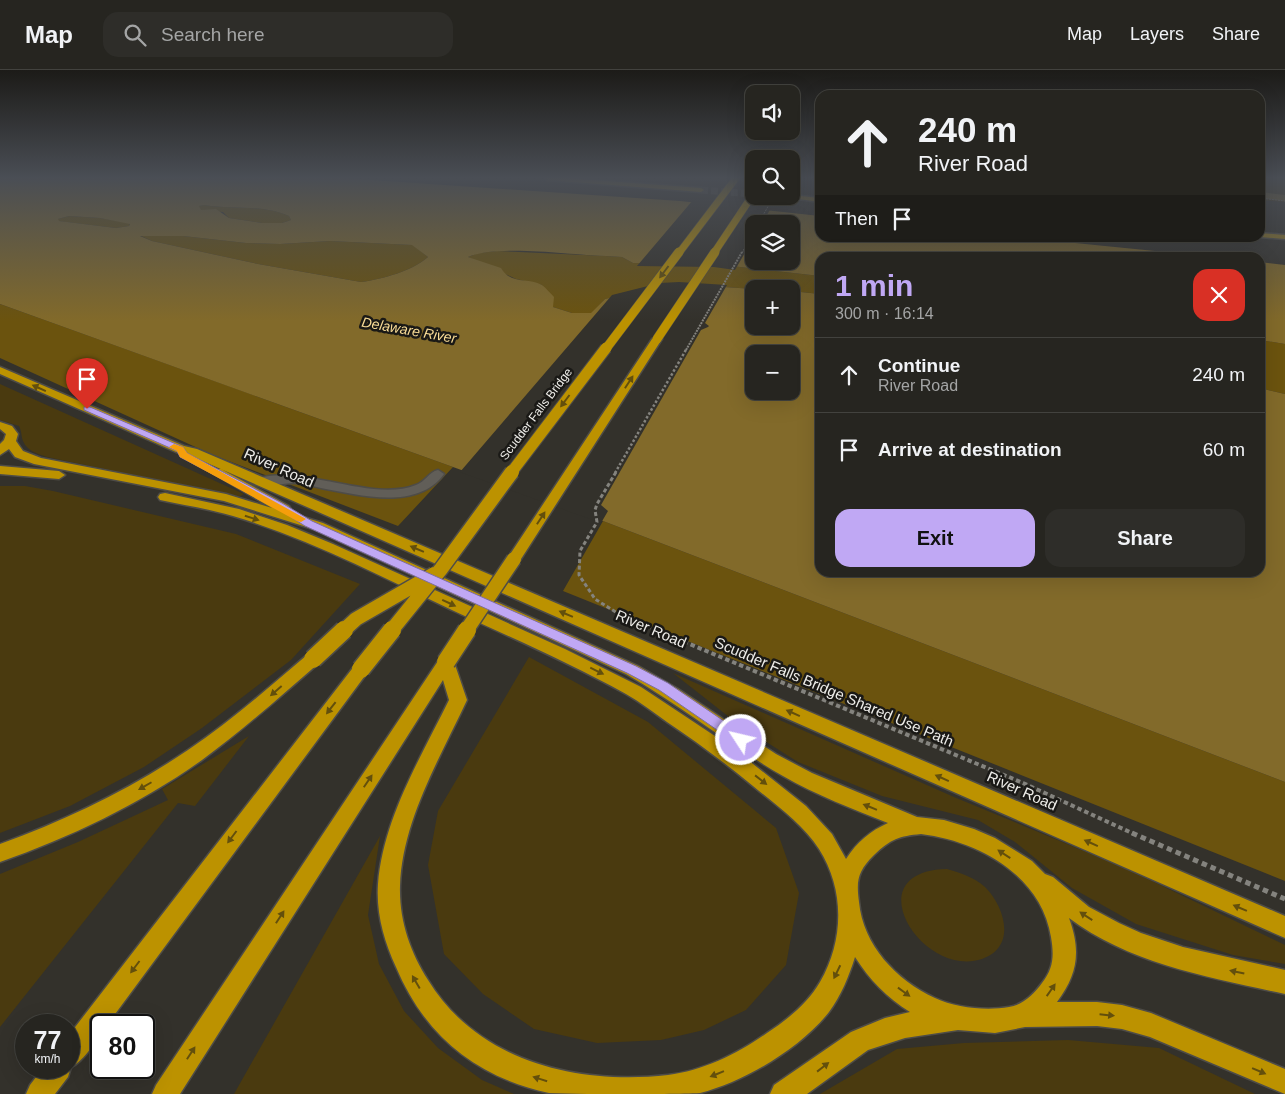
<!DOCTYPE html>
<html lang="en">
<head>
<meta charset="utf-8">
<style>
	:root { --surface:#262520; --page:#2e2d29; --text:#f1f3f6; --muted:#a4a5a5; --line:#42423e; --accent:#c0a8f4 }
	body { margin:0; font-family:Arial,sans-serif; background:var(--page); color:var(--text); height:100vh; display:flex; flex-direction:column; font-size:19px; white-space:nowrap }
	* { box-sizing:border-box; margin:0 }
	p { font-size:16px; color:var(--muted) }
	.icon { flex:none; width:28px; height:28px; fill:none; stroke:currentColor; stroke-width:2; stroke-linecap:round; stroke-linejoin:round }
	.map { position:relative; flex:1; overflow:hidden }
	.side { position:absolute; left:815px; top:182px; width:450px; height:325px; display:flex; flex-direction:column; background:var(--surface); border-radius:15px; box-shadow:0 5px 20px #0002,0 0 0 1px var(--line) }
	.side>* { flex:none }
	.guide { position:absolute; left:815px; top:20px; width:450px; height:152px; border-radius:15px; box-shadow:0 5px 20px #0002,0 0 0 1px var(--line); background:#262520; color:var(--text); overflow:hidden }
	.buttons { position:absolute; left:745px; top:15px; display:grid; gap:10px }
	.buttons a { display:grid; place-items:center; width:55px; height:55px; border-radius:10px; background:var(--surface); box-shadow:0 5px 20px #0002,0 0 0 1px var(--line); font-size:25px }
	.speed { position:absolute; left:15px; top:944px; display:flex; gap:10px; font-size:25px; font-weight:700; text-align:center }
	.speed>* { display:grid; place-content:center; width:65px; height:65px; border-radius:50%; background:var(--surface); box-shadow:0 5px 20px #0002,0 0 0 1px var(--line); line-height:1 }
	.speed small { font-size:12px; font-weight:400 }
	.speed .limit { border:2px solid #111; border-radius:8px; background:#fff; color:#111 }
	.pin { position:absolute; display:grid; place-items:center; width:42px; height:42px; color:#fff; margin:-51px -21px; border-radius:50% 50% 50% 0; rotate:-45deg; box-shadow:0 0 5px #0007 }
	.pin .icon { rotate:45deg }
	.me { position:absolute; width:55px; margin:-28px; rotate:305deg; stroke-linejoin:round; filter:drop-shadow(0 0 4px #0008) }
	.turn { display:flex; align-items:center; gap:18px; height:105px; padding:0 20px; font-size:22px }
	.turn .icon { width:65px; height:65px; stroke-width:2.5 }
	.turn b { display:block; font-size:35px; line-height:42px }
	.then { display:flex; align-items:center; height:48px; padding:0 20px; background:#0003; gap:10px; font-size:19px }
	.round { display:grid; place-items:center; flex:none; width:52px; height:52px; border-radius:15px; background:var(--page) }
	.summary { display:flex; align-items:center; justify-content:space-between; height:85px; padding:0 20px }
	h1 { font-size:30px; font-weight:700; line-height:38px; color:var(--accent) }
	.button { display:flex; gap:10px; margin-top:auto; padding:10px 20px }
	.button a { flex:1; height:58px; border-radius:15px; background:var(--accent); color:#111; font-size:20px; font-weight:700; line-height:58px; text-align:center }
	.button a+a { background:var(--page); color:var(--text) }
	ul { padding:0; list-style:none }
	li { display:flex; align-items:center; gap:15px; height:75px; padding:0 20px; border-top:1px solid var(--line) }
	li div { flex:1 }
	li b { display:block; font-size:19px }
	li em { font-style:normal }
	header { display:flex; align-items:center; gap:30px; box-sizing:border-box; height:70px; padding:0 25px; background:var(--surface); border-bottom:1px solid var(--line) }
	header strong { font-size:24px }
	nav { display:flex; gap:28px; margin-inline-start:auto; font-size:18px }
	.search { width:350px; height:45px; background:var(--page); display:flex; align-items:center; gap:12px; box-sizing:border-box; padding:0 18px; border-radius:15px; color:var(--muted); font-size:19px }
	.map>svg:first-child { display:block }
	.green { fill:#4a3a0f }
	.forest { fill:#6b530e }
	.water { fill:#826a2a; fill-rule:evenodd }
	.pier { fill:#33312b }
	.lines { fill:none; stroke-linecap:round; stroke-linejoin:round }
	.stream { fill:#826a2a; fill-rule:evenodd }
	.canal { fill:#826a2a; fill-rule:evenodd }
	.major-tunnel { stroke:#4f4d48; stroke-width:7; stroke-dasharray:7 3; stroke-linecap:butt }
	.minor-casing { stroke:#4e4c47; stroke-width:3 }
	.major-casing { stroke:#4e4c47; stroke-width:3 }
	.highway-casing { stroke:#4e4c47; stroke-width:3 }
	.path-far5 { stroke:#84837e; stroke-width:1; stroke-dasharray:2 1; stroke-linecap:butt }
	.path-far4 { stroke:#84837e; stroke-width:2; stroke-dasharray:2 1; stroke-linecap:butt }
	.path-far3 { stroke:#84837e; stroke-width:2.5; stroke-dasharray:2.5 2; stroke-linecap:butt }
	.path-far2 { stroke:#84837e; stroke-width:3; stroke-dasharray:4 2.5; stroke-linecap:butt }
	.path-far1 { stroke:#84837e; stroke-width:4; stroke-dasharray:4.5 3; stroke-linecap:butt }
	.path { stroke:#84837e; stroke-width:5; stroke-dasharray:5.5 4; stroke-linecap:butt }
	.minor { fill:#615e58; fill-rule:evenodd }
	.major { fill:#987d23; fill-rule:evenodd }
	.highway { fill:#bc9200; fill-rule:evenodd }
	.highway-bridge-far4-casing { stroke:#4e4c47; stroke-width:8; stroke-linecap:butt }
	.highway-bridge-far3-casing { stroke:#4e4c47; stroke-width:10; stroke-linecap:butt }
	.highway-bridge-far2-casing { stroke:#4e4c47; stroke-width:13; stroke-linecap:butt }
	.highway-bridge-far1-casing { stroke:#4e4c47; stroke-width:17; stroke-linecap:butt }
	.highway-bridge-casing { stroke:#4e4c47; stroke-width:21; stroke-linecap:butt }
	.highway-bridge-far4 { stroke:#bc9200; stroke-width:7 }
	.highway-bridge-far3 { stroke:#bc9200; stroke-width:9 }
	.highway-bridge-far2 { stroke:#bc9200; stroke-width:11 }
	.highway-bridge-far1 { stroke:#bc9200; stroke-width:14 }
	.highway-bridge { stroke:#bc9200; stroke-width:18 }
	.oneway { fill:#634f0c }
	.route { fill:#c0a8f4; stroke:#7d6d9f }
	.slow { fill:#f59e0b }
	.labels { text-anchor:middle; stroke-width:5; stroke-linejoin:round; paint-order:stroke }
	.far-street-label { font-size:12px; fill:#eeede9; stroke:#1a1916 }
	.far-water-label { font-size:14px; font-style:italic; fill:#fadd97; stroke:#1a1916 }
	.street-label { font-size:15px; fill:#eeede9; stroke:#1a1916 }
</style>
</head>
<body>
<header>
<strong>Map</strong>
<div class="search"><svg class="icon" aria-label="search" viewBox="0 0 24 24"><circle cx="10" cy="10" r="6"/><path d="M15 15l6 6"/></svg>Search here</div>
<nav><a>Map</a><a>Layers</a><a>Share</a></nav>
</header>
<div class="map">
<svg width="1285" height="1024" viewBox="0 0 1285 1024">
	<rect width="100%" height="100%" fill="#33312b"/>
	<path class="green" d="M1260,108h25v24l-25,-2z
		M0,314l244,110 -5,3 -192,-40c-9,-3 -20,-6 -24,-16 -2,-5 -1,-9 -4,-15l-19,-6z
		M25,416l28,5 183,43 124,50 -69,76 -89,68 -58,39 -74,39 -70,27v-347z
		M529,587l119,65 128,106 23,65 -13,72 -40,45 -42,20 -43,10 -64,3 -63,-14 -51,-35 -39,-40 -16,-89 10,-54z
		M673,603l281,124 171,71 160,77v19l-52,-9 -97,-31 -64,-36 -57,-46 -37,-22 -96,-24 -84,-34 -60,-38z
		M249,666l-54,70 -17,-3 -178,224v-153l78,-32 90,-42 -6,-11z
		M380,766l-12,79 11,49 25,47 34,37 44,32 32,14h-280z
		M947,799c13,4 27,8 38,18 20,20 32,60 -3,72 -60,20 -128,-88 -35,-90z
		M1068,970l91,8 96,46h-435l77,-45 67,-6z"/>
	<path class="forest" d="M204,135c29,5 57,-1 85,11l2,4 -9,3h-20l-33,-5 -6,-6 -23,-2 -2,-4z
		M69,146l31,2 30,5 -1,3 -13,2 -58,-7v-2z
		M139,165l44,1 63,7 34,1 50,-3 83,4 15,12c-16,14 -45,22 -67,25l-103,-18 -106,-23z
		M497,181l109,5 16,1 11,6 81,1 106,12v18l-29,-3v-2h-37l-75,-5 -74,15 -13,14h-20l-19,-6 -11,-22 -26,-6 -48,-22 10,-4z
		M0,234l453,163 -55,59 -185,-71 -213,-97z
		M1260,270l25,4v50l-25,-6z
		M603,451l682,261v99l-722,-290z"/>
	<path class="water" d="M0,108h342l338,23 140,15v22h205l190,19 -395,1v18l-106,-12 -81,-1 -11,-6 -16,-1c-35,-1 -108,-12 -138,1l33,11c10,17 26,9 41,17 4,3 8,8 12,12l-1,10 19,6h19l14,-14 56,-13 18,-2 75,5v37h37v-35l29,3v278h440v-184l25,6v388l-682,-261 -603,-217zM204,135c29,5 57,-1 85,11l2,4 -9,3h-20l-33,-5 -13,-9 -15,1 -2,-4zM69,146l31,2 30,6 -1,2 -13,2 -57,-7 -1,-2zM754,154h37v37h-37zM140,166h43l63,7 34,1 50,-3 82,4 16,12c-16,14 -45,22 -67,25l-103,-18 -106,-23zM754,284h37v37h-37z
		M1260,192l25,3v79l-25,-4z"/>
	<path class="pier" d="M693,130l78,8 -9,15 1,1h-9v13l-19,33 -21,-3 -77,-1z
		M679,212l48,3 -22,38 4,3 -1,1 -7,3 -100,175 7,6 -7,12 -141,-51 152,-177 48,-12z"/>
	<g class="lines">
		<path class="stream" d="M365,108h3l-15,4 -1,-1z"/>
		<path class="canal" d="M1260,122l25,3v6l-25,-3z"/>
		<path class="major-tunnel" d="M701,120l53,4
			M778,126h2"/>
		<g class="minor-casing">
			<path id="minor" d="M791,108h5l-5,5z
				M438,400l6,4c-27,37 -85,21 -123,14 -8,-2 -18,-5 -27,-5 -10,-1 -33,8 -40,-1 11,-13 63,-3 78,0 26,5 60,13 84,3 9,-3 13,-13 22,-15z"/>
		</g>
		<g class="major-casing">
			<path id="major" d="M545,108h20l136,10 3,2 -3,2 -153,-12z
				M791,125l29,3v4l-43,-6z
				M1260,163l25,2v4l-25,-2z"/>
		</g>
		<g class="highway-casing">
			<path id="highway" d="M657,266l5,3 -141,220 -2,3h-10l-2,-3 145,-220z
				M0,297l184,79 13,3 1088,467v22l-1096,-483 -13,-3 -176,-78z
				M0,352l12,4 6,8 -2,7 7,10 18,7 185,36 46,14 -61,-36 2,-3h8l68,37 2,3 -4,3 36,11 315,143 40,23 98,65 36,19 105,44 27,3 30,9 21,9 37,23 13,13 8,3 36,30 30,16 22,10 42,14 102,23v24c-73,-16 -155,-30 -216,-76 12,33 9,56 -12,84h40l25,3 29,8 134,56v25l-135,-57 -28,-8 -25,-3 -72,1 -30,6 -37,-3 -53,8 -37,12 -61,44h-37l4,-9 77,-53 34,-14 25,-6c-23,-14 -41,-33 -55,-55 -6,19 -14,39 -26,55 -28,36 -85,70 -129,81 -16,1 -55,1 -74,1 -23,0 -54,0 -77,-1 -73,-16 -124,-57 -153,-126 -12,-26 -20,-54 -18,-83 5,-65 43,-127 71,-184l-6,-20 -263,414h-28l4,-9 284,-427 6,-2 6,2 2,4 13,38c-27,58 -65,121 -67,186 -1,34 10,66 28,94 50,82 150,105 240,95 35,-4 71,-22 99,-42 20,-13 41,-30 53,-51 24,-42 25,-92 -1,-133 -16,-25 -43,-44 -66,-63 -28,-23 -56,-44 -86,-64 -14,-10 -27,-20 -41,-28 -56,-31 -114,-56 -172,-83 -72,-34 -144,-72 -221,-95 -24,-7 -49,-11 -73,-16l-2,-3 2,-3 5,-1 74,16 48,16 46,19 232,105 76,38 92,61 73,58 26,28 14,25c11,-17 24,-28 42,-36 -35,-14 -72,-28 -105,-47 -54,-31 -103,-71 -157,-102l-313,-145 -89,-28 -190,-37 -19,-7 -6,-8 -9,6v-11l4,-4 2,-6 -6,-5zM921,764c57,7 120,41 130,103 3,18 3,31 -9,46 -8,11 -19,22 -33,24 -22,4 -53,1 -74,-9 -39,-18 -72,-53 -76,-96 -3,-22 -1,-31 15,-47 17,-16 25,-19 47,-21z
				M0,396l59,5 6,4 -6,4 -59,-5z
				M313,583l6,2 2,4 -2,4c-38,33 -76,67 -117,97 -62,44 -131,77 -202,102v-18c66,-24 129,-54 188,-94 42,-28 80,-62 119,-95z
				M361,593l6,2 2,4 -2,4 -260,352h-6c0,12 -18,37 -30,42l-3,10 -13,17h-29l4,-9 13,-17h26v-33l286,-370z"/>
		</g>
		<path class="path-far5" d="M1260,128l25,3
			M758,154l12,-21
			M742,183l12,-21"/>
		<path class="path-far4" d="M686,280l56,-98"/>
		<path class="path-far3" d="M615,403l72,-125"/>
		<path class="path-far2" d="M616,402l-19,32 -2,6 2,12 -17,29 -1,24 16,24 27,17 37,15"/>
		<path class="path-far1" d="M656,560l367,153 111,51"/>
		<path class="path" d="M1132,763l153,66"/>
		<use href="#minor" class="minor"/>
		<use href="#major" class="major"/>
		<use href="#highway" class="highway"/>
		<g class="highway-bridge-far4-casing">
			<path id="highway-bridge-far4" d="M679,183l57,-75
				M714,183l40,-60"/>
		</g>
		<g class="highway-bridge-far3-casing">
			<path id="highway-bridge-far3" d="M657,269l58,-87
				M605,280l74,-98"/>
		</g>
		<g class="highway-bridge-far2-casing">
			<path id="highway-bridge-far2" d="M511,403l95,-125"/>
		</g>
		<g class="highway-bridge-far1-casing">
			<path id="highway-bridge-far1" d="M343,561l13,-12 78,-45
				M391,561l50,-62 71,-97
				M466,561l48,-72"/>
		</g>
		<g class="highway-bridge-casing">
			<path id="highway-bridge" d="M313,589l31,-29
				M446,592l21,-32
				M361,599l31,-39"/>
		</g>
		<use href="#highway-bridge-far4" class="highway-bridge-far4"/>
		<use href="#highway-bridge-far3" class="highway-bridge-far3"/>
		<use href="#highway-bridge-far2" class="highway-bridge-far2"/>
		<use href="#highway-bridge-far1" class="highway-bridge-far1"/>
		<use href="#highway-bridge" class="highway-bridge"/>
	</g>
	<defs><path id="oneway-solid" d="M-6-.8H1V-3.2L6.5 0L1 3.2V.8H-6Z" transform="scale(1.25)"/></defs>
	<g class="oneway">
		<use href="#oneway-solid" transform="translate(664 202) rotate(127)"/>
		<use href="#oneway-solid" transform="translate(629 312) rotate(-57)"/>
		<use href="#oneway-solid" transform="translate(39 318) rotate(-156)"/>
		<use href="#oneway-solid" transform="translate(565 331) rotate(127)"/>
		<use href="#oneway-solid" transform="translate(252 448) rotate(18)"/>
		<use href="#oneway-solid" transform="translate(541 448) rotate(-57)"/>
		<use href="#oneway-solid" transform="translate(417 479) rotate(-157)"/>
		<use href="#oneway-solid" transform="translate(449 533) rotate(25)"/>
		<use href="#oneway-solid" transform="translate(566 544) rotate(-157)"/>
		<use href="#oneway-solid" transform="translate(597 601) rotate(26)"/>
		<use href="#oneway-solid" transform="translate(276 621) rotate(139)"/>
		<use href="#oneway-solid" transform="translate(331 638) rotate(128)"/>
		<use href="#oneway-solid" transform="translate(793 643) rotate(-156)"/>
		<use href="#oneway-solid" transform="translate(942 708) rotate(-156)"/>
		<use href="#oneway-solid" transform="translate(761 710) rotate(38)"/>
		<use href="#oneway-solid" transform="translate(368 711) rotate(-56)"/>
		<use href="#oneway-solid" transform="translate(145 716) rotate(150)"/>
		<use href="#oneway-solid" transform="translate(870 737) rotate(-158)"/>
		<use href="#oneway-solid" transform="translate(232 767) rotate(127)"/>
		<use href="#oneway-solid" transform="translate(1091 773) rotate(-156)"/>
		<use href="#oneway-solid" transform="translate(1004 784) rotate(-147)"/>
		<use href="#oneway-solid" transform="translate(1240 838) rotate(-157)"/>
		<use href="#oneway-solid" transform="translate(1086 846) rotate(-147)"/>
		<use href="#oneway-solid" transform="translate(280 847) rotate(-57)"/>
		<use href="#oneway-solid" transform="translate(135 897) rotate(127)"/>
		<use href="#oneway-solid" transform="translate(837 902) rotate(116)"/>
		<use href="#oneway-solid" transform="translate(1237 902) rotate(-168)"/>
		<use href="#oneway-solid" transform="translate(416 912) rotate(-120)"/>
		<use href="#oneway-solid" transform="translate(1051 920) rotate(-55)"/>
		<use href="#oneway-solid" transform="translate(904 922) rotate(36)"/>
		<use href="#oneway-solid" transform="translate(1107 945) rotate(6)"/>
		<use href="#oneway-solid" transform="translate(191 983) rotate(-57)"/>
		<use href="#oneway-solid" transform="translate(823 997) rotate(-38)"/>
		<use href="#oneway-solid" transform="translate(1259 1001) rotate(23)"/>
		<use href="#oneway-solid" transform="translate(717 1004) rotate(158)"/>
		<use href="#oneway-solid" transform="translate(540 1009) rotate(-162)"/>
	</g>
	<linearGradient id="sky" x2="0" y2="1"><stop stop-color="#1c1b18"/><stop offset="0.43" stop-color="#4a4e55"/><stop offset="1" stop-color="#4a4e55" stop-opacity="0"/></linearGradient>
	<rect width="1285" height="251" fill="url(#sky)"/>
	<path class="route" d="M84,337h6l93,40 4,6 95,50 30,18 324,145 32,17 78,53 2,4 -2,3 -5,2 -5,-2 -77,-53 -32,-17 -322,-147 -30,-19 -95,-50 -3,-6 -93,-41z"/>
	<path class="slow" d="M174,374l9,3 4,6 119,66 -5,3 -4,-1 -117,-64 -3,-6 -8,-4z"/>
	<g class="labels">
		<g class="far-street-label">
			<text transform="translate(536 344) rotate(-53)" y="4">Scudder Falls Bridge</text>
		</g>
		<g class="far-water-label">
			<text transform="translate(409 260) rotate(10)" y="5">Delaware River</text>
		</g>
		<g class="street-label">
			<text transform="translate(279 398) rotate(24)" y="5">River Road</text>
			<text transform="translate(651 559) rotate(23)" y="5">River Road</text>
			<text transform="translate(834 622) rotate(23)" y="5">Scudder Falls Bridge Shared Use Path</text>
			<text transform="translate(1022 721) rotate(24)" y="5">River Road</text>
		</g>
	</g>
</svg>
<div class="buttons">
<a><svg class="icon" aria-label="sound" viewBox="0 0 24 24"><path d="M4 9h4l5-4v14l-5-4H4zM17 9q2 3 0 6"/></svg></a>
<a><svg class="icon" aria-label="search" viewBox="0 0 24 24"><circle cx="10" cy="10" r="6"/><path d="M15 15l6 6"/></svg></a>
<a><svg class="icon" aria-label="layers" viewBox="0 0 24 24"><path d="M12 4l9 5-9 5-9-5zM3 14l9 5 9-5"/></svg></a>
<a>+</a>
<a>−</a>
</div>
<div class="speed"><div>77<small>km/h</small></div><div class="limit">80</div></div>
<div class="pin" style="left:87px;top:339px;background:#d93025"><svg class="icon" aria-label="arrive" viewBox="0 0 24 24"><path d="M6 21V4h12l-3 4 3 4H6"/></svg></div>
<svg class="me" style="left:741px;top:670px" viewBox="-20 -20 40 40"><circle r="17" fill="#c0a8f4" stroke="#fff" stroke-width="3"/><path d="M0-11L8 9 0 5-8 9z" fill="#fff"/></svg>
<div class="guide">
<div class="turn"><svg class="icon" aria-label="ahead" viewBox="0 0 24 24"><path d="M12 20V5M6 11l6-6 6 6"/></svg><div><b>240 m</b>River Road</div></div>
<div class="then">Then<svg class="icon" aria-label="arrive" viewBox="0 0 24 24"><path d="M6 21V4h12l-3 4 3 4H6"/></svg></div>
</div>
<section class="side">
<div class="summary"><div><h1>1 min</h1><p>300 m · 16:14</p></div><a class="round" style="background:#d93025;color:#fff"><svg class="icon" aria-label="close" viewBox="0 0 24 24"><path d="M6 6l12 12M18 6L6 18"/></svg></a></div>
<ul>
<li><svg class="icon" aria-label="ahead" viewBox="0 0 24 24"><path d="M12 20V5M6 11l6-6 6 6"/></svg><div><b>Continue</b><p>River Road</p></div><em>240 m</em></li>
<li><svg class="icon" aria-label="arrive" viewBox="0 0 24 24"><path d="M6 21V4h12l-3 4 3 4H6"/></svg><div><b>Arrive at destination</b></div><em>60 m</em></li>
</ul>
<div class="button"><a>Exit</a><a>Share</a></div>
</section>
</div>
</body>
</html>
